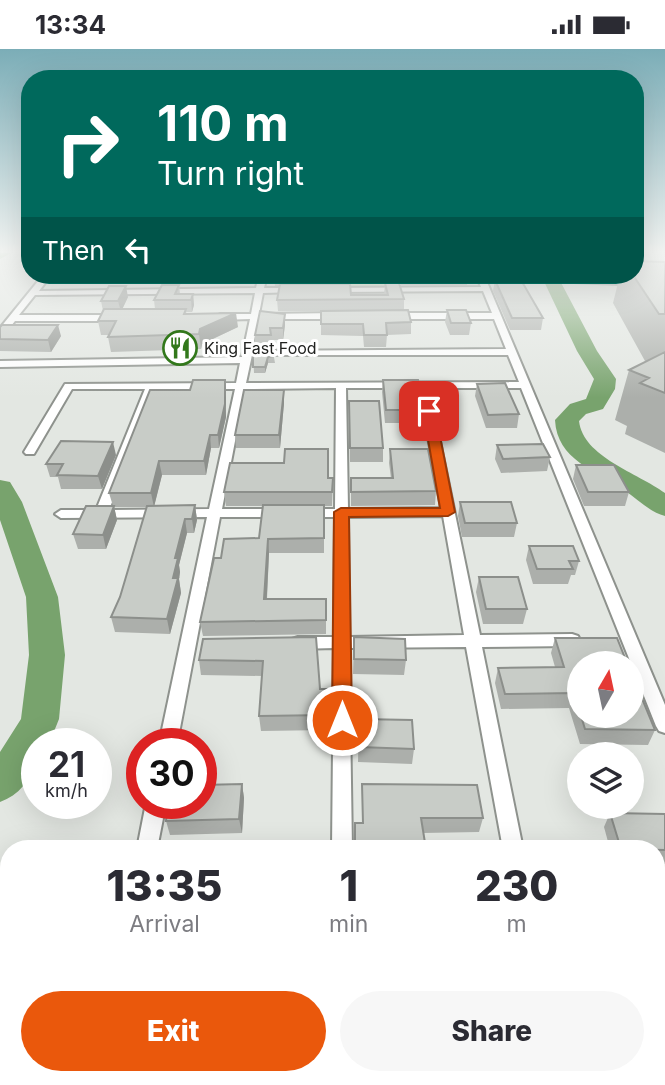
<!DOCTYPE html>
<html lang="en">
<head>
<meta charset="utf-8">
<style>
	:root { --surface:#fff; --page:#f7f7f7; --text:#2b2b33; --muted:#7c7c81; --accent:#ea580c }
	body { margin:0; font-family:Inter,sans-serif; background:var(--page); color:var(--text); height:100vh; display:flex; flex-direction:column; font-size:26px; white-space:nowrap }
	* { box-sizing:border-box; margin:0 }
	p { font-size:23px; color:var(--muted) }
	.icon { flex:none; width:38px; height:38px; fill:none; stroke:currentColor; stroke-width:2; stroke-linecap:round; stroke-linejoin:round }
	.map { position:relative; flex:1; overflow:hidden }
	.side { position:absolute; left:0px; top:791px; width:665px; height:245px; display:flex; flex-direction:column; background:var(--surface); border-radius:28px 28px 0 0; box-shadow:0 7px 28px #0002 }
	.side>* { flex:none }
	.banner { position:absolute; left:21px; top:21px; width:623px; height:214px; border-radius:28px; box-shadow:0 7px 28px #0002; background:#00695c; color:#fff; overflow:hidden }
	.needle { width:46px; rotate:9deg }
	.buttons { position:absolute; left:567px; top:602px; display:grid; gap:14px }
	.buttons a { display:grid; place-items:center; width:77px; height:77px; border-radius:50%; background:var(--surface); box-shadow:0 7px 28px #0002; font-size:35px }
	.speed { position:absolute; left:21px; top:679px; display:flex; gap:14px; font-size:35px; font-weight:700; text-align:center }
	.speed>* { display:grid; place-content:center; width:91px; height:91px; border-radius:50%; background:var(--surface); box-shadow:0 7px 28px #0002; line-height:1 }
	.speed small { font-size:18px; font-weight:400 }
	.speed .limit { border:10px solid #d22; background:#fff; color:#111 }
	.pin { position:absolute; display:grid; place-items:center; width:60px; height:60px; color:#fff; margin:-30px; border-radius:14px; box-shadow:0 4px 10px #0006 }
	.me { position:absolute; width:77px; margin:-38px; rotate:0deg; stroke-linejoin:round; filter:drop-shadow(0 0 5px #0008) }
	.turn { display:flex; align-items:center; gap:24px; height:147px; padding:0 21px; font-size:32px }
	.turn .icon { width:91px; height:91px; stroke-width:2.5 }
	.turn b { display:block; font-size:49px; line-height:60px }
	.then { display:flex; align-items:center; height:66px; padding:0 21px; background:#0003; gap:14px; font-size:26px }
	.eta { display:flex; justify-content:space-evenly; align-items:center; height:119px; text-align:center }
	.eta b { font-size:42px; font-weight:800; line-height:49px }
	.button { display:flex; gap:14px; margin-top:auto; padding:14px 21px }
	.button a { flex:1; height:80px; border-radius:42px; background:var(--accent); color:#fff; font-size:28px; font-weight:800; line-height:80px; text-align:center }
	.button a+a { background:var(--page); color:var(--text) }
	.status { display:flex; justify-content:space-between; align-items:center; height:49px; padding:0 35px; background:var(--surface); direction:ltr }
	.status svg { height:19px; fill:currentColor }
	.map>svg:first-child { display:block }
	.green { fill:#c1e3b9 }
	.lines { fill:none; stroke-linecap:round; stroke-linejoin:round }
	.river { fill:#78a36d; fill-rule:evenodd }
	.street-casing { stroke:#8e928d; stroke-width:4 }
	.street { fill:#fff; fill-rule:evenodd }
	.wall { fill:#acafab }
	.shaded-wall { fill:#8c8f8b }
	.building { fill:#c8ccc7; stroke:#8c8f8b; stroke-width:2 }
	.route { fill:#ea580c; stroke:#983908; stroke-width:2 }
	.labels { text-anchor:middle; stroke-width:6; stroke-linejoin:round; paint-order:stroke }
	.far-poi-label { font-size:16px; fill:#212220; stroke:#fff; text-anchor:start }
</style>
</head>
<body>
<div class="status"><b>13:34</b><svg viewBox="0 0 49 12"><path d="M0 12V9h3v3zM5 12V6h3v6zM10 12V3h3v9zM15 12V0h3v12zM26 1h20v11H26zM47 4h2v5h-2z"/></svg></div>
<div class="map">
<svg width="665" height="1036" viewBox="0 0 665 1036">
	<rect width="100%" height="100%" fill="#e3e7e2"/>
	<path class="green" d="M339,226h54l1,12h-55z"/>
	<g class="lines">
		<path class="river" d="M0,204h11l-11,6z
			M541,226h16l40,76 19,28 -1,10 -12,20 -17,5 -7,7c4,36 59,52 86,72v23c-16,-4 -27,-17 -41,-26 -29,-20 -67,-30 -69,-70l15,-16 16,-5 8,-20 -17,-28z
			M0,431l10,2 12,20 36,95 7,58 -6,64 -10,25h-12c0,26 -12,49 -37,58v-50l21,-33 8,-64 -3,-58 -26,-77z"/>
		<g class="street-casing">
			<path id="street" d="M43,226h8l-12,16 217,-3 3,-13h8l-3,13h33l4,2 -4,2 -34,1 -4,21 81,-1 4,3 -4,3h-82l-6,32 254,-2 -12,-30h-102l-4,-3 4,-3h100l-9,-22 -151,1 -4,-2 4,-2 149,-1 -5,-12h8l181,430v28l-6,-2 -3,-5 -135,-338h-92l51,247 92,-1 6,2 2,4 -2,4 -6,2 -90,1 41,202h-20l-37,-202 -117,1 3,201h-20l2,-201 -36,1 -6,-2 -2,-4 2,-4 6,-2h36l1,-120h-27l-6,-4 6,-4h27l1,-121 -91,1 -23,120h58l6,4 -6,4h-60l-43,227h-18l48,-227 -146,1 -6,-4 6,-4h35l49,-121h-73l-38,65h-8l-2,-2 41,-68 171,-1 4,-20 -240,4v-6l242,-4 8,-38 -30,1 -4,-3 4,-3h31l4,-21 -220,2 -16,20h97l4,3 -4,3h-101l-12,15 -3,1v-9zM252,306h256l11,27 -273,1zM346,339h73l22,120 -93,1zM155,340h80l-26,120 -100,1zM443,467l21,119 -115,2 -1,-120z
				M577,229l88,4v4l-91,-4v-4z
				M146,754h20l-9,46h-20z
				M656,945h9v24h-9z
				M330,1027h26v9h-26z
				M544,1027h25l2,9h-26z"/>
		</g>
		<use href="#street" class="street"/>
	</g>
	<path class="wall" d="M665,213v191l-40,-19 2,-8 -12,-6 14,-50 18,-9h-2l-32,-58 7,-28h15z
		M337,226l-1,9 15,11h33l1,-12 19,16v11l7,12v12l-24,1 -1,12h-22l-1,-11 -42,-1v-24h-43l-1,-11 3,-14h-5l-1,-9z
		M399,226h69l-1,10h-66z
		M495,231l48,38 -2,12h-31l-17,-39z
		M179,236l1,9h13l1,11 -2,7h-6l1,2 51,13 -36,17 -1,5 -90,3 -3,-15 1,-2h-8l-3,-14 5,-10 -2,-10 27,-4 -6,12h33l-1,-9z
		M447,261l24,13 -2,12h-19l-5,-13z
		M260,262l25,14 -2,15h-12l1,7h-17v-12z
		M0,278l61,9 -10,16 -51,-1z
		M253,303h20l2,11h-7l-3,10h-11z
		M383,331l40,30 -1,13h-37l-3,-31z
		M477,335l42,30 -2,14h-31l-11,-32z
		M226,344v24l-7,31h-8l-5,27h-44l-8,31 41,-1 2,15 -3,13h-7l-8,32 1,7 -1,7 2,14 -11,41 -55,-2 -4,-15 9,-20 27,-90h-33l3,13 -11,29h-28l-5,-15 40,-28 -4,-13z
		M284,354l-4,45h-44l-1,-13z
		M349,365l34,34v14h-33z
		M497,396l53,12 -3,14 -46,2 -6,-14z
		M390,400l46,42 -1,14 -84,1v-28h40l-2,-15z
		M116,406l-14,34h-41l-3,-12h-8l-4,-13z
		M576,416l53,27 -4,14h-41l-11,-27z
		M328,429h5l-1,28h-8v47h-55l-2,46h59v35l-123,2 -3,-14 21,-64 38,-20 4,-32h-37l-2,-14z
		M460,453l57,21 -3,14h-52l-4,-21z
		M529,497l50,15 -4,14h-4l-3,9h-35l-7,-24z
		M479,528l48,32 -4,15h-40l-7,-32z
		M316,588l4,52h8v41l-67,1 -2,-15 3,-40 -61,-1 -2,-15z
		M354,588l52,23 -2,15 -51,-1z
		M555,589l24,25v53h53l23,14 -7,15 -68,-1 -11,-36 -68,1 -6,-26 3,-15 57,-1 -4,-14z
		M359,670l55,30 -2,15 -54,-2z
		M242,735l2,14 -2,35 -72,2 -4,-14z
		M362,735l121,34 -4,14 -56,1 3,16h-72l1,-26h7z
		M610,764l55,1v50h-9v-15h-46l-6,-22z
		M360,1027h84l1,9h-81v-6h-4z
		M574,1027h82l9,9h-89z"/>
	<path class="shaded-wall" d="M126,237l2,11 -7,15 -3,-11z
		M193,245l1,11 -2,7 -1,-12z
		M236,264l2,14 -36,17 -1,5 -2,-15 1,-5z
		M285,265v11l-2,15v-12z
		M58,276l3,11 -10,16 -3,-12z
		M268,308v6l-3,10v-6z
		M225,331l1,37 -7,31 -1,-13z
		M284,341v13l-4,45 -1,-13z
		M210,386l1,13 -5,27 -2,-14z
		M113,393l3,13 -14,34 -4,-13z
		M159,412l3,14 -8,32 -3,-14z
		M195,456l2,15 -3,13 -2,-14z
		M114,457l3,14 -11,29 -3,-14z
		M185,470l2,14 -8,32 1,7 -1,7 2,14 -11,41 -3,-15 8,-61z
		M268,490l1,14 -3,60 -2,-14z
		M242,735l2,14 -2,35 -3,-14z"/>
	<path class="building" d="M635,212l30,1v52h-6l-26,-39h2z
		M275,226h61v2h-62z
		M495,231h26l22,38h-31z
		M385,234h14l5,16 -127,1 3,-16h70l1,11h37z
		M162,236h17l-4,9h18l-2,6h-37z
		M109,237h17l-8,15h-17z
		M104,260h82l-2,5 52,-1 -36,16 -1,5 -91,3 8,-16h-18z
		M408,261l3,12 -25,1 1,12h-23l-1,-11h-42v-13z
		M447,261h19l5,13h-20z
		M260,262l25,3 -2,14h-13l1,7h-16z
		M2,276h56l-10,15 -48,-1v-12z
		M253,303h20l1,4 -6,1 -3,10h-12z
		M665,303v41l-25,-10 9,-5 -20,-8z
		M193,331h32v24l-7,31h-8l-6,26h-45l-8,32h-42l41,-103h40z
		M383,331h35l5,30h-37z
		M505,334l14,31 -31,1 -11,-31z
		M244,341h40l-5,45h-44z
		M349,352h30l4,47h-33z
		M61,392l52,1 -15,34 -41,-1 6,-11h-17z
		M543,395l7,13 -47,2 -6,-14z
		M285,400h43v29h5l-1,14h-108l6,-29h54z
		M390,400h38l8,42 -85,1v-14h42z
		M576,416h38l15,27h-41z
		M460,453h51l6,21h-52z
		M195,456l-3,14h-7l-10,39h3l-5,20h5l-11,41 -56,-2 9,-20 27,-91z
		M263,456h61v33l-56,1 -4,60h62v21l-126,2 14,-64h7l3,-19 35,-1z
		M86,457h28l-11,29 -30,-1z
		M529,497h44l6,15h-10l4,8h-36z
		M479,528h39l9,32h-41z
		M316,588l4,52h8v26l-69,1 4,-55 -64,-1 4,-21z
		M354,588l51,2 1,21 -52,-1z
		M555,589h62l10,25h-48v47l-5,-17 -69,1 -7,-26 66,-1z
		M632,625l23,56 -70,-1 -4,-13h51z
		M359,670l53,1 2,29 -55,-2z
		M242,735l-3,35 -73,2 2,-18h33v-18z
		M362,735l115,1 6,33h-62l5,31h-71v-26h8z
		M610,764l55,1v36l-44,-1z
		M656,1000l9,30v6h-79l-2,-9h72z
		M130,1027h188v9h-190z
		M365,1027h79l1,9h-80z"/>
	<linearGradient id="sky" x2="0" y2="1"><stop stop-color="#7badb7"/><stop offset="0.58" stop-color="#f2f4f2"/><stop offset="1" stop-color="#f2f4f2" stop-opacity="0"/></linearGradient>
	<rect width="665" height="349" fill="url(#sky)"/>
	<path class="route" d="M429,358l6,4 20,101 -7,4 -99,1 3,203 -3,6h-14l-3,-6 2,-208 7,-4h99l-17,-97z"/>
	<defs>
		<g id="restaurant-ring" transform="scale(1.75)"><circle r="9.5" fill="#fff" stroke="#32781b" stroke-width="1.5"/><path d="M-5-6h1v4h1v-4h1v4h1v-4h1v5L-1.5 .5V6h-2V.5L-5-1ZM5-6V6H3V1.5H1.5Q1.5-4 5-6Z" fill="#32781b"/></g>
	</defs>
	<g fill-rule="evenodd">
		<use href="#restaurant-ring" x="180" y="299"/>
	</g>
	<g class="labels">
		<g class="far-poi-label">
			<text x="204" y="305">King Fast Food</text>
		</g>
	</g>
</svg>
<div class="buttons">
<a><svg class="needle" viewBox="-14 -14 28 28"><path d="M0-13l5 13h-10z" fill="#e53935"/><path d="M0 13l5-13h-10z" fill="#7c7c81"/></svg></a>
<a><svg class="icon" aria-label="layers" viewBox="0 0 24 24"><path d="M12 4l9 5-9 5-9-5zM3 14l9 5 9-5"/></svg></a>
</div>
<div class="speed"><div>21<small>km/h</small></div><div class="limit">30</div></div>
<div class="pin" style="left:429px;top:362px;background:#d93025"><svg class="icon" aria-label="arrive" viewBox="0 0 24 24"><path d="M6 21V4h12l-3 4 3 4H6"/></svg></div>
<svg class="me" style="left:342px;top:671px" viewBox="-20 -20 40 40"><circle r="17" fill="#ea580c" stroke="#fff" stroke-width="3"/><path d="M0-11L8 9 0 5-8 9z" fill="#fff"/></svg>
<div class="banner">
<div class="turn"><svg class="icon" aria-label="right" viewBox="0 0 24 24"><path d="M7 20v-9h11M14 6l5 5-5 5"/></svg><div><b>110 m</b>Turn right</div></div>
<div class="then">Then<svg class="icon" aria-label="left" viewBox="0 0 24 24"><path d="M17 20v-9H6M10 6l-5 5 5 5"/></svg></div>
</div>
<section class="side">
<div class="eta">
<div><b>13:35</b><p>Arrival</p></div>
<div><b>1</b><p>min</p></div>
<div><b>230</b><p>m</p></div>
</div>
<div class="button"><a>Exit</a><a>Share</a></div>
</section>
</div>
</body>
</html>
